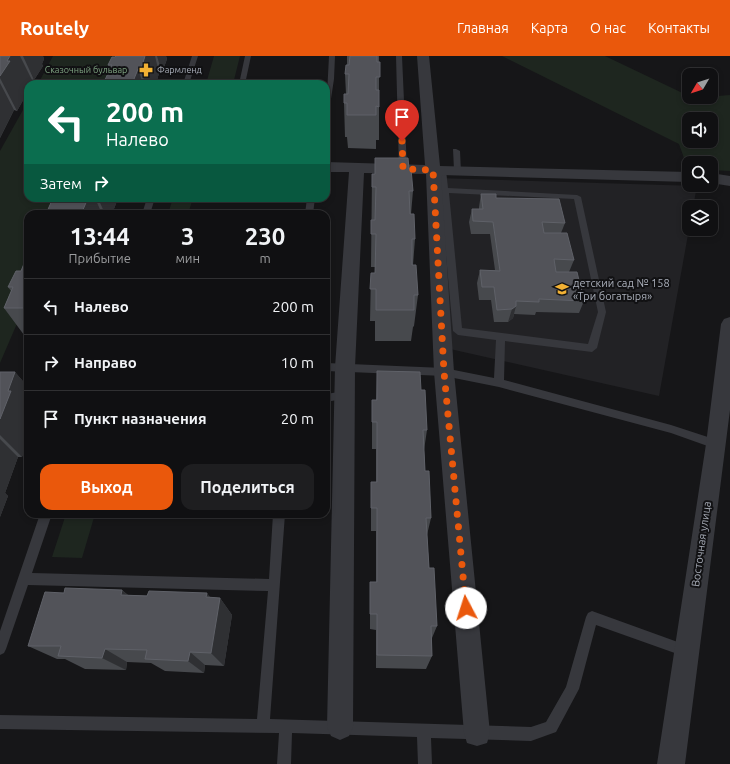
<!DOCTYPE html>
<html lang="ru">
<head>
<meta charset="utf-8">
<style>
	:root { --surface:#101012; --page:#1e1e20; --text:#f1f3f6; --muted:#9c9d9f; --line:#303032; --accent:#ea580c }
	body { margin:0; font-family:Ubuntu,sans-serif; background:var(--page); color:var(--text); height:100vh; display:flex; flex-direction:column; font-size:15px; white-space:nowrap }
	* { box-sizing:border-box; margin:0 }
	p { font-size:13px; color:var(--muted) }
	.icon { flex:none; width:22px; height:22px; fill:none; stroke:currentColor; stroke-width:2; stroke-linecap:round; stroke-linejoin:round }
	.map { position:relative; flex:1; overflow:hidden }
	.panel { position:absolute; left:24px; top:154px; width:306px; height:308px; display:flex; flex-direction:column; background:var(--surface); border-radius:12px; box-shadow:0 2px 6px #0003,0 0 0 1px var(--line) }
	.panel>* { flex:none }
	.guide { position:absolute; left:24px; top:24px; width:306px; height:122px; border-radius:12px; box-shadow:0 2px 6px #0003,0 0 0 1px var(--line); background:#0b6e4f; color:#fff; overflow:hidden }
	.needle { width:26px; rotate:231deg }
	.tools { position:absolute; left:682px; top:12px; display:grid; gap:8px }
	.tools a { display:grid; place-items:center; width:36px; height:36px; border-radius:8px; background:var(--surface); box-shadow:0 2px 6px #0003,0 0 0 1px var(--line); font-size:20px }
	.pin { position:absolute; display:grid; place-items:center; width:34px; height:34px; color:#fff; margin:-41px -17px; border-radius:50% 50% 50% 0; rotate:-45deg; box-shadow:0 0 4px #0007 }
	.pin .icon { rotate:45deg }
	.me { position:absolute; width:44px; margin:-22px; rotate:355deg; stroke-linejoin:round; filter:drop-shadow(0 0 3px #0008) }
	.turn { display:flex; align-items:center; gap:14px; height:84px; padding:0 16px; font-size:18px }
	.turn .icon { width:52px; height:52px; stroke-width:2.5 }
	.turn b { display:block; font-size:28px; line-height:34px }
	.then { display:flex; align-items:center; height:38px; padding:0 16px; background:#0003; gap:8px; font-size:15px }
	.eta { display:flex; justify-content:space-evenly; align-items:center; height:68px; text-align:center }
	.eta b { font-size:24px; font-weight:700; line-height:28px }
	.action { display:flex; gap:8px; margin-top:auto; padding:8px 16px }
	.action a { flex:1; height:46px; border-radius:12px; background:var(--accent); color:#fff; font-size:16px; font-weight:700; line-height:46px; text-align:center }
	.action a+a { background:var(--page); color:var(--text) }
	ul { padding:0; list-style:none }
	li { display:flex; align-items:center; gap:12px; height:56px; padding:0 16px; border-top:1px solid var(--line) }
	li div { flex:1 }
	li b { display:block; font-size:15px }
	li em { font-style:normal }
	header { display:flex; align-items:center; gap:24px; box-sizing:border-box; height:56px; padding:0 20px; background:var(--accent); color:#fff }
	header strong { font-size:19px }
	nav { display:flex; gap:22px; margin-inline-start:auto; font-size:14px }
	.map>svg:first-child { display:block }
	.built { fill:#222225 }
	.green { fill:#1e261f; fill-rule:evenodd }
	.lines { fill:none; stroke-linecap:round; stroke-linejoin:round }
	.lane { fill:#37383d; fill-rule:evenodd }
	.street { fill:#37383d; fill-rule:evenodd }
	.wall { fill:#47494d }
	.shaded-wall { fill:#2f3033 }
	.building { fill:#525359; stroke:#5f6168 }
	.route { stroke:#ea580c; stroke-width:7; stroke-dasharray:0 12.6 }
	.labels { text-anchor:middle; stroke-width:4; stroke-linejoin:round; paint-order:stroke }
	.far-park-label { font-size:9px; fill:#7fa381; stroke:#111113 }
	.far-poi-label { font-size:9px; fill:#a8adb8; stroke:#111113; text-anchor:start }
	.poi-label { font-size:11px; fill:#a8adb8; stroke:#111113; text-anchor:start }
	.street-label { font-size:11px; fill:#a8adb8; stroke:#111113 }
</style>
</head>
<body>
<header>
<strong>Routely</strong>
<nav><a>Главная</a><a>Карта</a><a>О нас</a><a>Контакты</a></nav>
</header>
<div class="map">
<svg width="730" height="708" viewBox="0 0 730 708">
	<rect width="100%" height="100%" fill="#161618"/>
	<path class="built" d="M437,122l260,8 -4,21h-4v22l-30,167 -209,-47z"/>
	<path class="green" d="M53,0h79l-12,28h-82z
		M214,0h26l-7,28h-27z
		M502,0h103l88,42 37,-3v76l-19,-1v-7h-22l-1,6 -9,-25zM689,63h22v22h-22z
		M28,45v97h43l-7,16h-36v84l-28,65v-212z
		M173,142h20l-5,16h-20z
		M66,458h29l-13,44 -30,-1z"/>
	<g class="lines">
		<path class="lane" d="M192,0h6l-9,28h-6z
			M245,0h6l-6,28h-6z
			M329,0h6l-1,23 -5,33 -3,2z
			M396,0h6l5,113 -4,2 -4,-2z
			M453,93h3l4,2 1,21h-6l-1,-2z
			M439,112h6l1,2 2,18 129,7 4,2 25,115 -9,36 -5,4 -87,-11 -1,39 167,45 49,16 1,3 -1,3 -4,2 -45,-16 -172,-46 -55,-11 -118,-5v-8l118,5 50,10 2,-38 -38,-5 -5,-4 -15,-161zM449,137l125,6 24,113 -10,32 -126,-16z
			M147,142h8l-5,16h-8z
			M307,142h8l-2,16h-8z
			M345,335l3,1 2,3 -2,3 -22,4v-8z
			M40,458h12l-20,59 237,6 4,-65h12l-15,205 261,8 15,-5 20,-35 20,-70 2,-4 4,-2 94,34 4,2 2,4 -2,4 -4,2 -90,-32 -17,64 -23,43 -25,9 -100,-3 1,26h-14l-1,-27 -125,-4 -1,31h-14l2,-31 -279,-4v-14l257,4 11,-128 -240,-6 -22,64 -2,4 -4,2v-24z"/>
		<path class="street" d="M417,0h12l11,110 249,6v10l-248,-7 13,197 36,361 -3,10 -10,3 -10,-3 -3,-10 -30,-361 -8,-198 -62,-1 -9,194 -2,360 -4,9 -9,4 -9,-4 -4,-9 8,-360 14,-195h-23v-10l99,3z
			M711,117l19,3v10l-19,-3z
			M730,261v93l-45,354h-28l49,-320 15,-120 3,-5z"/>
	</g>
	<path class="wall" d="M0,0h43l1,3 -2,5 1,2 -9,14h-2l-7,12 1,3 -9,16 -3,-1 -14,28z
		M116,0h50l1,3 -5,14h-3l-3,11h-53l7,-14 -2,-5z
		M347,0h32v84h-3v9l-28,-1 -1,-11h-2l-1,-34 2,-9 -1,-20 2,-9z
		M409,113l4,22 -2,23 4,25 -2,26 5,30 -4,31 -1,1 -2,14h-36v-20h-5l1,-48h4v-6h-4l1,-93z
		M481,138l15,4 69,25 -4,10 13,27 -5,12 15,29 -5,12 -43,-1 -1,3 -21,-1 -1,4 -5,4h-14l-3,-22h-12l-2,-17 3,-13h15l-5,-36h-19l-2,-12 3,-13h7v-2z
		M53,142h63l1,3 -5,13h-66z
		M28,198v85h-1l-23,-31 7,-17 -3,-4 13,-16z
		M377,315l44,19 6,40 -3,20 1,21 6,47 -4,17 2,33 8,58 -5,12v18l-6,13 -50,-1v-38l-6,-1v-47h6v-51h-5v-49h5v-33h-4v-49h4z
		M0,316h15l13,15v54l-6,16h-4l-13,36 3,3 -8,21z
		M122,534l6,5 92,3 12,17 -8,51 -19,-1 -1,8 -39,-2 -14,-8 -24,-1 -1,8 -41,-1 -20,-10h-8l-29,-13 36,-53z"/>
	<path class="shaded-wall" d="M10,0h10l12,24 -3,4h-1v2l-3,6 1,3 -9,16 -17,-33v-2l7,-15z
		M23,0h20l1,3 -2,5 1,2 -9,14z
		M145,0h10l4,17 -3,11h-11l-4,-15z
		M157,0h9l1,3 -5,14z
		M138,13l5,15h-11z
		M0,27l14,27 -14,28z
		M88,142h7l7,16h-19l-1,-2z
		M98,142h18l1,3 -5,13h-7z
		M516,250l-3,12 -5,4 4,-13z
		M15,316l13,15v54l-6,16 -22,-22v-16l8,-28z
		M0,383l18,18 -13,36 3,3 -8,21z
		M122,534l20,18 -21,-13z
		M207,537l11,14 2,-9 12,17 -8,51 -13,-13 -5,-56z
		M105,593l22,13 -1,8 -24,-12z
		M190,596l15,13 -1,8 -16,-12z"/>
	<path class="building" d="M0,0h10l-3,5h3l-10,15z
		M116,0h29l-4,13h-3l-6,15h-29l9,-19h-4l4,-8h3z
		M350,0h27v6h3v15h-4v13h3v17l-3,-1v9h-29v-12h-3v-9h4l1,-20h-4l1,-9h3z
		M375,102h33l1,11h2l2,22h-4l1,23h4l1,25h-3v26h4l2,30h-4v15h-38v-21h-6l1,-16h4l1,-39h-5v-14h4l1,-33h-4v-13h3z
		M481,138h15v4l63,1 6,24 -23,-1 2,11h23l7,27 -20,-1 2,13h21l7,29 -45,-2v3l-23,-1v5l-4,3 -15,1 -3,-23h-12l-2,-17 20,1 -7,-49 -20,-1 -1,-12h11z
		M53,142h35l-6,14h3l-1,2h-38z
		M28,198v54h-24l9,-21h-5l8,-16h5z
		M377,315l43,1 1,18h4l2,40h-4l2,41h4l2,47h-5l3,50h5l3,58h-6l1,30 -55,-1v-41h-7v-32h7v-74h-6v-26h6v-60h-5v-22h5z
		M0,316h15l-7,19h3l-11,28z
		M65,532l57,2 -1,5 26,1 2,-5 58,2 -1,4 14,1 -9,55 -21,-1 -2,9 -43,-2 2,-9 -42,-1 -3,9 -44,-2 3,-10h-33l17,-54 19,1z"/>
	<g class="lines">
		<path class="route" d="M402,85l1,28 30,1 11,202 22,236"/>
	</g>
	<defs>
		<g id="pharmacy-bare" transform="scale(1.08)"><path d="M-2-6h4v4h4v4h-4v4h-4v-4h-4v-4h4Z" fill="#f2b134" stroke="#111113" stroke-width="2.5" paint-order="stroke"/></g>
		<g id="school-bare" transform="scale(1.08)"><path d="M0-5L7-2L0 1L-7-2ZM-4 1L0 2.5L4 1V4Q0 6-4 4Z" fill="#f2b134" stroke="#111113" stroke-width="2.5" paint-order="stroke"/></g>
	</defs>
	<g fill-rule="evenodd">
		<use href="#pharmacy-bare" x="146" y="14"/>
		<use href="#school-bare" x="562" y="233"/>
	</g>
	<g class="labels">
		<g class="far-park-label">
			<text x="86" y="17">Сказочный бульвар</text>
		</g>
		<g class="far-poi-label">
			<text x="157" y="17">Фармленд</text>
		</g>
		<g class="poi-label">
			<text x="573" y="231">детский сад № 158<tspan x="573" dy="13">«Три богатыря»</tspan></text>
		</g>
		<g class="street-label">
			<text transform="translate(701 488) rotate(-82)" y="4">Восточная улица</text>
		</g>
	</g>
</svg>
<div class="tools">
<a><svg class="needle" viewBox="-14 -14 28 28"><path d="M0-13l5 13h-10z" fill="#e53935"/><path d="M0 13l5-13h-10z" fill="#9c9d9f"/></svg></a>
<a><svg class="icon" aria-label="sound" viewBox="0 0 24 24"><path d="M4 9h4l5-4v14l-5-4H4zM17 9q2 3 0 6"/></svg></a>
<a><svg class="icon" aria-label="search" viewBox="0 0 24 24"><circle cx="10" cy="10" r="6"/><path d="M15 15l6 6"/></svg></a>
<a><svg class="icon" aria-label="layers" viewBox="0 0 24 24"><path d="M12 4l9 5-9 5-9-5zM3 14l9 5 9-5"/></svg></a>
</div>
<div class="pin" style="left:402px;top:85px;background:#d93025"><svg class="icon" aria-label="arrive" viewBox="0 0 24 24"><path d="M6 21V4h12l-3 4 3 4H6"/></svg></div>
<svg class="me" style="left:466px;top:552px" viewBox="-20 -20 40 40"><circle r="19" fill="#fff"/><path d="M0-13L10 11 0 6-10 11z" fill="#ea580c"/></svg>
<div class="guide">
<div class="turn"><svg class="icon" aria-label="left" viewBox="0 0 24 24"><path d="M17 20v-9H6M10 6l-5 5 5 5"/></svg><div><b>200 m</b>Налево</div></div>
<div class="then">Затем<svg class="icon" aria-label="right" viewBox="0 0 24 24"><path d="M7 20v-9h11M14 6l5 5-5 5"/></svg></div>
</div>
<section class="panel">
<div class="eta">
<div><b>13:44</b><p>Прибытие</p></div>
<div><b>3</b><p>мин</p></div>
<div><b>230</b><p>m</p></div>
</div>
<ul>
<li><svg class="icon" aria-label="left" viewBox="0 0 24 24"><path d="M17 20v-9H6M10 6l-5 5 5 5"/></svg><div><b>Налево</b></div><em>200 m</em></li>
<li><svg class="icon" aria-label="right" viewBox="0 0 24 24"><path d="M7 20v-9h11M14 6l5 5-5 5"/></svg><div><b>Направо</b></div><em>10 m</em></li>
<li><svg class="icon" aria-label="arrive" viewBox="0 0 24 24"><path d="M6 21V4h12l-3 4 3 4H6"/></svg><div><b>Пункт назначения</b></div><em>20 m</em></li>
</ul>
<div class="action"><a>Выход</a><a>Поделиться</a></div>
</section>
</div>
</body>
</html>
